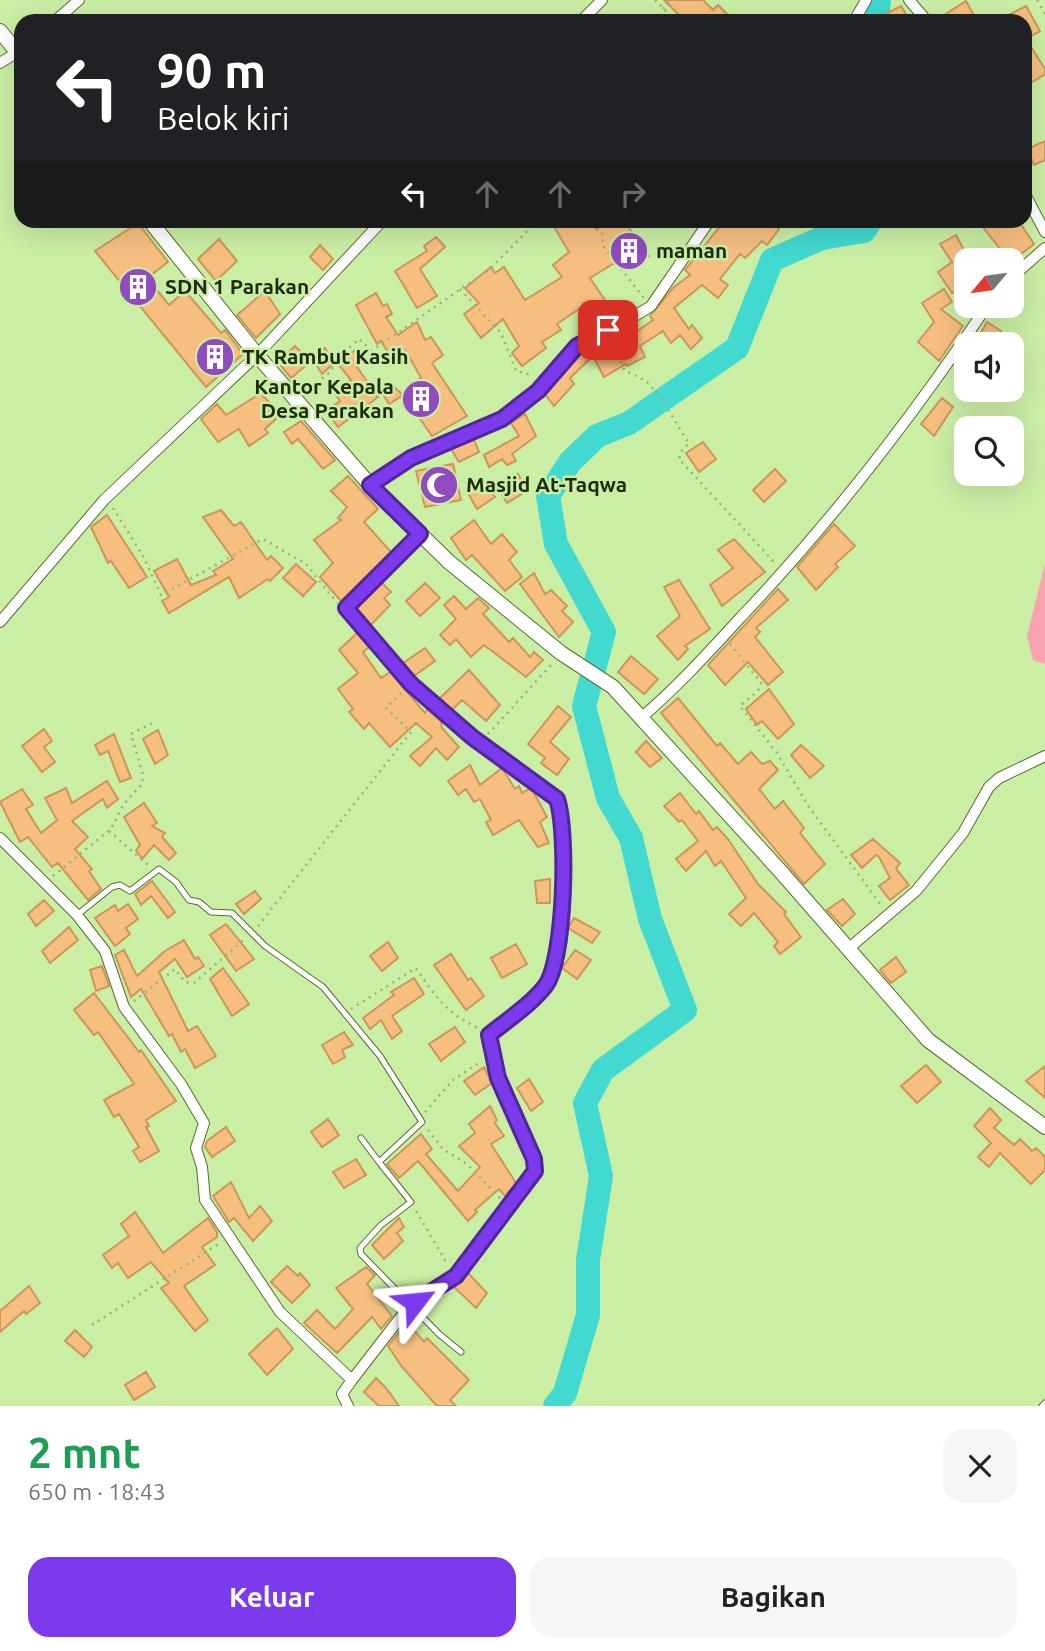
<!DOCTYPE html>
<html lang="id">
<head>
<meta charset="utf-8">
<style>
	:root { --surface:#fff; --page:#f6f6f6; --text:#202124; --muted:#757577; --accent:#7c3aed }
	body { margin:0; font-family:Ubuntu,sans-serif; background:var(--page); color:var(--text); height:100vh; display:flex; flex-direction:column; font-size:26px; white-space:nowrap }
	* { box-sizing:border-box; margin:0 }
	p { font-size:23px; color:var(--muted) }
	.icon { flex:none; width:38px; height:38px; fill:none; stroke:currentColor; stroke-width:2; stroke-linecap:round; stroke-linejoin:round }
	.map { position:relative; height:1406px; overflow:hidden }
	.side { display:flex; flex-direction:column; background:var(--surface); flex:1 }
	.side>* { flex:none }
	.guide { position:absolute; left:14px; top:14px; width:1018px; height:214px; border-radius:21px; box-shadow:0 7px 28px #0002; background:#202124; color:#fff; overflow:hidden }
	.needle { width:46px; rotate:241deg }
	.controls { position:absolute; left:954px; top:248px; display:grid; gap:14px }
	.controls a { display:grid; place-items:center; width:70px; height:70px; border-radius:14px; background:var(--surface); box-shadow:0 7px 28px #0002; font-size:35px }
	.pin { position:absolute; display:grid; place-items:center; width:60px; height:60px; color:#fff; margin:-30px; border-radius:14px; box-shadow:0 4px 10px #0006 }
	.me { position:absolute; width:77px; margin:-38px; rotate:61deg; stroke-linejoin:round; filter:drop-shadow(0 0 5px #0008) }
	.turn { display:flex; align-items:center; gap:24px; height:147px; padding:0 28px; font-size:32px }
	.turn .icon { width:91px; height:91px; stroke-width:2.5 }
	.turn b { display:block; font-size:49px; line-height:60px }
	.lanes { display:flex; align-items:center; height:66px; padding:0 28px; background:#0003; justify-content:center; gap:35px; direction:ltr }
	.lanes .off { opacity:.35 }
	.round { display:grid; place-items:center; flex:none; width:74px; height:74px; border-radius:21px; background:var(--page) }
	.summary { display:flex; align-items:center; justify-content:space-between; height:119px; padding:0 28px }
	h1 { font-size:42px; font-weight:700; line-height:52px; color:#1e9e55 }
	.cta { display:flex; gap:14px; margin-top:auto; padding:14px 28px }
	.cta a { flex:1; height:80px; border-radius:21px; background:var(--accent); color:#fff; font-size:28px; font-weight:700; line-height:80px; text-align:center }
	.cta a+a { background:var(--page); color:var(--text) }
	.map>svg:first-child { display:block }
	.green { fill:#faa2b0 }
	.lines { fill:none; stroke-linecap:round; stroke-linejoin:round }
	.river { stroke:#42d9d0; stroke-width:24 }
	.building { fill:#f6bf80; stroke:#cc9659; stroke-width:2 }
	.lane-casing { stroke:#526f2b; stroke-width:7 }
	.street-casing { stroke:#526f2b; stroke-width:12 }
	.secondary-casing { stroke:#526f2b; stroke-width:16 }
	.path { stroke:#96b377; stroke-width:2.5; stroke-dasharray:2 5; stroke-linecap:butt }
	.lane { stroke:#fff; stroke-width:5 }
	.street { stroke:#fff; stroke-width:10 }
	.secondary { stroke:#fff; stroke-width:14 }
	.route-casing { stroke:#51269a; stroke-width:18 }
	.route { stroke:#7c3aed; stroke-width:12 }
	.labels { text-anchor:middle; stroke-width:5; stroke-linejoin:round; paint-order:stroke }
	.poi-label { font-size:21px; font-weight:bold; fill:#1e2b0e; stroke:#cbeea5; text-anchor:start }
</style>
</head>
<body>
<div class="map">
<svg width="1045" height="1406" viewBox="0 0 1045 1406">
	<rect width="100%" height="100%" fill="#cbeea5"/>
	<path class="green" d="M1045,564v100l-12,-4 -6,-24z"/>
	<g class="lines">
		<path class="river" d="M877,21l2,-21
			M555,1406l10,-13 23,-78v-55l13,-84 -16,-73 18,-33 82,-60 -35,-91 -19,-81 -23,-40 -24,-92 20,-74 -48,-88 -8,-48 22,-34 27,-26 32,-13 108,-75 35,-88 50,-22 42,-7 7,-11"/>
	</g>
	<path class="building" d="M664,0h39l10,10 5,-5 16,16h-49z
		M966,1l11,20h-42z
		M901,6l9,15h-38z
		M1026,6l14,25 -14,8 19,30v5l-19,12v-65h-29z
		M1045,141v19l-11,5 -7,-16z
		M550,220h39l8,10 8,-10h30l-6,8 20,28 -18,10 -5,-10 -36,22 19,28 -21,11 -6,-10 -25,17 4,6 -19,12 4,6 -24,18 -10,-13 7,-7 -16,-27 -22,19 -17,-24 15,-11 -14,-15 26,-21 4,6 9,-6 21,33 37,-23 -9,-12 16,-13z
		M725,220h43l11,9 -12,16 -5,-4 -17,17 -5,-4 -20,25 8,6 -10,13 -16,-13 -28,23 15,21 3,-4 10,13 -11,11 -11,-14 -9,8 -8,-12 -23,15 5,11 -18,9 -1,-2 -22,13 -11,-21 -23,22 4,6 -20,22 -10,-13 38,-41 21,-10 2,3 26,-15 2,4 20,-14 -3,-4 23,-28 17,-13 -5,-5z
		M977,220h41l16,24 -22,17h-31l20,-11z
		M138,223l30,39 -21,16 22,27 16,-14 36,42 4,-3 18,24 -37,33 -111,-136z
		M956,235l14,26h-4v14l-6,4 4,6 -12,8 -14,-21 14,-10 -12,-18z
		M436,237l9,10 -25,22 17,27 -20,12 -22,-37 32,-20 -3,-5z
		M219,239l18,22 -21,20 -18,-22z
		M320,245l13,14 -10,11 -13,-13z
		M944,289l8,13 -11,7 22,17 -24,35 -21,-19 16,-20 -12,-19z
		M265,291l15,23 -24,24 -19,-23z
		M376,293l7,13 4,-2 5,10 -6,3 12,18 19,-13 8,18 6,-3 12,18 -11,8 35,53 -35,20 -12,-17 6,-5 -18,-28 13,-8 -15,-27 -14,8 -11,-18 -4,3 -21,-39z
		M987,322l14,9 -7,14h-20z
		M295,346l15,16 -19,16 -13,-16z
		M325,348l9,15 -12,11 -10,-16z
		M355,350l8,7v5l-6,5 21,30 -40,30 -12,-16 14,-10 -6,-9 17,-12 -13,-16z
		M390,383l13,12 -14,9 -10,-16z
		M261,393l11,13 -4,2 8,11 -11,10 3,4 -19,13 -10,-17 -21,13 -17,-23 16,-15 9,11z
		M942,398l11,9 -19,29 -13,-12z
		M525,414l11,22 -24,18 4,7 -9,4 -5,-6 -13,8 -5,-12 35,-19 -8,-13z
		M301,421l34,39 -12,9 -25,-30 -6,5 -8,-12z
		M474,440l5,12 -20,10 -8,-13z
		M703,442l13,17 -17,13 -13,-19z
		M453,464l8,36 -36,7 -9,-36z
		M775,469l11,12 -22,21 -11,-12z
		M518,474l9,17 -20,12 -9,-16z
		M348,476l30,33 -14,13 27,30 -50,49 -21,-24 13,-14 -19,-23 27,-20 -3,-2 9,-11 -16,-16z
		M483,481l12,16 -18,12 -9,-16z
		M221,510l13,16 7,-4 26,38 4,-4 12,12 -13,13 -2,-2 -29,19 -10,-21 -60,36 -7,-12 7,-4 -15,-26 23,-12 14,26 25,-10 -3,-4 20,-12 -30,-42z
		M107,515l40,62 -18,11 -18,-27 -3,2 -17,-36z
		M474,520l17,24 11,-10 15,18 -8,8 13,17 -17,14 -33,-36 -6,5 -15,-22z
		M834,524l21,22 -20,18 3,3 -22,23 -19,-23z
		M734,539l31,33 -43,34 -12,-21 23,-17 -15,-18z
		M296,564l20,18 -13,14 -20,-18z
		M534,573l11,21 6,-4 16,16 -5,5 11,11 -14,15 -39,-53z
		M679,580l31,49 -25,17 3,3 -10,11 -21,-24 23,-20 -16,-29z
		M382,583l9,9 -7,6 6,7 -19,20 -14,-17z
		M425,583l15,15 -20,18 -14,-15z
		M778,589l10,11 -32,28 4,4 -5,5 28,35 -15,13 -20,-23 -23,23 -17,-20z
		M454,596l12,13 12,-11 11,10 -6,6 26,28 4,-4 17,19 4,-5 9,8 -17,17 -42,-32 -13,12 -15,-18 -6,6 -10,-10 16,-16 -12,-14z
		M357,633l12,14 -6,5 18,26 9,-6 35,41 3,-4 13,12 1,7 17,19 -12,13 -11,-12 -16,18 -10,-10 22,-19 -16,-14 -26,24 -21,-24 -5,6 -15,-17 4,-3 -15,-20 20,-16 -19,-23z
		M425,648l10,13 -21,15 -11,-13z
		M631,656l27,23 -14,15 -26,-22z
		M469,670l31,35 -14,16 -24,-21 -10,10 -12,-12z
		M769,689l25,35 -16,15 -16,-18 -5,4 -11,-16z
		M678,698l39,48 3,-3 18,21 13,-12 11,12 8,-3 8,9 -19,19 16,20 8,-8 21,27 -4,5 25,31 -21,20 -143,-171z
		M558,706l13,11 -21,25 19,17 -12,16 -16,-12 4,-5 -17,-14z
		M44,729l8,12 -8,6 11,15 -13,10 -20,-26z
		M158,730l10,25 -13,9 -12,-25z
		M114,734l17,44 -11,4 -12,-31 -8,4 -5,-10z
		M646,741l16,17 -12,9 -14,-15z
		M801,745l23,21 -14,12 -19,-23z
		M470,765l10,20 22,-17 13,21 4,-3 3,7 7,-4 4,2 14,26 -7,5 9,21 -11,4 -19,-27 -26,15 -7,-13 5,-2 -11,-21 -6,3 -8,-13 -8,6 -10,-14z
		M107,781l11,18 -11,9 -4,-9 -31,22 16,16 -13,12 17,20 -3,2 12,18 -13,11 -30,-37 -6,4 -24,-30 -8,5 -20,-40 22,-13 11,16 -7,4 15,24 16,-13 -12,-22 21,-10 6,15z
		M680,793l16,21 3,-3 14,19 4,-3 11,12 30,45 28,28 -2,2 17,23 -21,17 -6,-8 4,-4 -24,-29 -13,13 -12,-12 17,-16 -25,-37 -6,5 -9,-15 -20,20 -10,-12 22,-18 -16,-21 -3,2 -15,-16z
		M144,803l13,20 -5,3 13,7 -3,4 14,16 -7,7 -15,-15 -12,14 -6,-9 4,-5 -16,-28z
		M873,839l27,24 -4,6 13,16 -19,15 -11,-14 11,-8 -11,-21 -3,-2 -14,13 -11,-13z
		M550,879v24h-13l-2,-22z
		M152,881l23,31 -7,6 -17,-22 -10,9 -6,-11z
		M255,891l6,8 -17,15 -8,-10z
		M843,899l12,15 -13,12 -15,-16z
		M44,900l10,11 -18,15 -8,-12z
		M128,904l10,15 -12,9 4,6 -15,12 -20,-28 20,-13 3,6z
		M574,918l26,14 -8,11 -24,-15z
		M226,924l28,35 -18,12 -26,-36z
		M69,927l9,13 -28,23 -8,-12z
		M184,940l11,19 3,-2 6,9 -17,11 -12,-18 -16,13 29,59 9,-5 19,30 -21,12 -10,-19 -4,3 -9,-18 -3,2 -28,-47 -10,8 -16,-42 9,-5 13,26 28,-25z
		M388,942l10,16 -16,13 -12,-15z
		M516,944l11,20 -25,14 -11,-20z
		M575,950l16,10 -14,19 -15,-11z
		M451,954l17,26 3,-2 13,18 -18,14 -32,-45z
		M896,957l10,15 -15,11 -11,-13z
		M102,966l7,20 -13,5 -6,-21z
		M223,968l26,36 -17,12 -22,-37z
		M414,978l10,16 -32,22 10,15 -10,8 -11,-19 -11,9 -7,-11 31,-23 -3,-3z
		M94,993l45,59 2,-2 35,51 -30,19 3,6 -3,1 13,24 -19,11 -7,-11 6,-4 -20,-33 -5,3 -10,-17 30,-16 -36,-52 -4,3 -20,-25z
		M455,1027l10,15 -24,19 -12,-17z
		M344,1032l9,13 -11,5 3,7 -12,7 -11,-19z
		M926,1065l15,17 -24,21 -16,-17z
		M1045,1066v32l-19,-17z
		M484,1067l8,16 -17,12 -11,-14z
		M529,1079l14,23 -12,9 -14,-23z
		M490,1106l7,14 -2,3 9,13 -13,8 25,39 -11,13 -6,-7 -24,21 2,2 -9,9 -50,-60 -19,17 -12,-14 34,-30 11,15 -6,5 32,37 22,-24 -21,-21 16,-13 -6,-9z
		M990,1108l11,12 -7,8 20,17 6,-6 12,12 4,-3 9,9v13l-14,14 -31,-31 -11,14 -11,-10 13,-14 -17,-17z
		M328,1119l11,16 -17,12 -11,-15z
		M226,1127l9,14 -23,16 -7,-10 2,-6z
		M356,1159l10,16 -22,13 -11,-16z
		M231,1182l18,36 11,-12 12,15 -19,20 -19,-23 -5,4 -16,-26z
		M135,1212l28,41 45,-35 9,14v5l-15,10 13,18 -31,21 24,34 -13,11 -34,-43 8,-5 -18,-21 -23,16 -10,-15 -6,5 -9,-13 26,-19 -8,-12z
		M399,1218l5,9 -7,6 6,8 -19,18 -12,-14z
		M287,1266l11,10 2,-3 10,12 -18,18 -21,-21z
		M366,1267l9,8 -8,9 25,32 -11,13 -9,-12 -35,36 -33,-30 13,-13 18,19 18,-20 -17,-21z
		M468,1273l19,20 -11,15 -22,-21z
		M29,1286l11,17 -14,11 -2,-3 -24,21v-21z
		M407,1322l17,20 3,-4 42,42 -19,20 6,6h-19l-35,-39 -14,-21z
		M277,1328l16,21 -26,26 -18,-21z
		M75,1330l17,17 -8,10 -19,-16z
		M146,1372l9,15 -21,13 -9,-15z
		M376,1378l10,10 13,18h-20l-15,-14z"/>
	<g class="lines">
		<g class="lane-casing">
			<path id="lane" d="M77,915l35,-28 8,-2 10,6 29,-22 17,13 13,18 10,2 12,10 21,1 33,33 58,41 57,69 42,66 -43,40 32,40 -30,23 -21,23 1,6 78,80 22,18
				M361,1138l18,24
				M1042,1406l3,-3"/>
		</g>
		<g class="street-casing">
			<path id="street" d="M909,0l18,21
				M55,21l24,-21
				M581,21l21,-21
				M854,21l12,-21
				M0,63l21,-13
				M1026,196l19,36
				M1012,277l33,-29
				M370,485l41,-27 91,-39 19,-12 56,-61 50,-25 24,-15 59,-86
				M0,622l104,-122 153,-145 126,-135
				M641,718c36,-31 68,-66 101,-102 91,-96 171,-200 245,-310
				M0,838l77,77 28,36 19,56 57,77 23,39 -8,25 6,19 3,33 75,112 72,68 58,-75 46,-29 76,-98 2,-19 -36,-81 -9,-43c18,-15 43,-31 57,-50 19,-28 22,-153 11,-186l-85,-62 -61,-53 -65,-76 74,-74
				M848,949l68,-58 47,-58 26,-46 10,-9 46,-22
				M348,1406l-6,-12 10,-14"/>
		</g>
		<g class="secondary-casing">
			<path id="secondary" d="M0,31l21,26
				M149,220l108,135 113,130 79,77 112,91 52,34 169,186 146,167 117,87"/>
		</g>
		<path class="path" d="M655,0l21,21
			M1037,0l8,14
			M663,9l8,-9
			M596,220l6,13 1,13 41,52
			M460,289l41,44 15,38 17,4
			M613,342l11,28 22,11 14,15 29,48 -7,6 -3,9 95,103
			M305,391l24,-18 12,-18 18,-16 12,11 6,-3 113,-78 48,-49
			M113,508l30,48 18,39 102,-56 43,25 31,39
			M730,644l31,39 -3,8 -18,15 37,47 32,54 72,98
			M488,734l64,-70
			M109,831l40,35
			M53,876l58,-47 12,-24 19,-21 1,-9 -12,-41 23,-12
			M258,926l153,-194 -25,-24 17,-17
			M134,1001l41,-32 10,13 9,1 52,-45
			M351,1009l65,-41c20,30 32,46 64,61
			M425,1112l28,-32 29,-19
			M428,1130l15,19 24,15 34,35
			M416,1211l32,54
			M92,1325l128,-82"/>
		<use href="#lane" class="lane"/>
		<use href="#street" class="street"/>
		<use href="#secondary" class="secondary"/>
	</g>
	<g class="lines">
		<g class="route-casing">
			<path id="route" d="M415,1302l41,-26 79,-105 -1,-12 -36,-81 -9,-43c18,-15 43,-31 57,-50 19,-28 22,-153 11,-186l-85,-62 -61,-53 -65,-76 74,-74 -50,-49 41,-27 91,-39 36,-28 39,-45 31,-16"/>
		</g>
		<use href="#route" class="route"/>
	</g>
	<defs>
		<g id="building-disc" transform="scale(2.0125)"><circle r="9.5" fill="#904bbf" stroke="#cbeea5"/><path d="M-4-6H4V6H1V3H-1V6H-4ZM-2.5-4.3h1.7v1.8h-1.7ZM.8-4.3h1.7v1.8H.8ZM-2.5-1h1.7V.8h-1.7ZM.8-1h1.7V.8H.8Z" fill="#fff"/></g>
		<g id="mosque-disc" transform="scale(2.0125)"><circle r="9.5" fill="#904bbf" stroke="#cbeea5"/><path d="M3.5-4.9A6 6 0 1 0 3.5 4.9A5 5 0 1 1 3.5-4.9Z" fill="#fff"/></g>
	</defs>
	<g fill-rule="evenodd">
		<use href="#building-disc" x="629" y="251"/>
		<use href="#building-disc" x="138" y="287"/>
		<use href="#building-disc" x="215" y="357"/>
		<use href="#building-disc" x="421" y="399"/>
		<use href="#mosque-disc" x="439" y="485"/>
	</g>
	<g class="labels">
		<g class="poi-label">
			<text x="656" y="258">maman</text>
			<text x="165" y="294">SDN 1 Parakan</text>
			<text x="242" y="364">TK Rambut Kasih</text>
			<text x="394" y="394" text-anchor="end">Kantor Kepala<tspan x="394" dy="24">Desa Parakan</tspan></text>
			<text x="466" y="492">Masjid At-Taqwa</text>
		</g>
	</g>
</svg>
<div class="controls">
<a><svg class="needle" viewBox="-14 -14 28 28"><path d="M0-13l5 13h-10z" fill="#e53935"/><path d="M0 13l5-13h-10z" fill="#757577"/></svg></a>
<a><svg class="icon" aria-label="sound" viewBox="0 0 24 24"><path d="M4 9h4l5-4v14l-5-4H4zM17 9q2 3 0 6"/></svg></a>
<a><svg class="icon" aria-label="search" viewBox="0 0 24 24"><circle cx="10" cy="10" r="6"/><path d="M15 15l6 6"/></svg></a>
</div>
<div class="pin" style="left:608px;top:330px;background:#d93025"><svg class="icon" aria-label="arrive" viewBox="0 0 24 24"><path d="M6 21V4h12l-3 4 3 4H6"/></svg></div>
<svg class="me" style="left:415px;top:1302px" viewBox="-20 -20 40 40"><path d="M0-17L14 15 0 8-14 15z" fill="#7c3aed" stroke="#fff" stroke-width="4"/></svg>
<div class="guide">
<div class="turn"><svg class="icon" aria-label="left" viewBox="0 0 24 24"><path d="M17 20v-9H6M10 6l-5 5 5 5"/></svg><div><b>90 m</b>Belok kiri</div></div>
<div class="lanes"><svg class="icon" aria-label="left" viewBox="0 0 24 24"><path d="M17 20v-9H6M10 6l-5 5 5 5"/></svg><svg class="icon off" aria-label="ahead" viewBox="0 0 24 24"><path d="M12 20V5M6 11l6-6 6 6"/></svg><svg class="icon off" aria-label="ahead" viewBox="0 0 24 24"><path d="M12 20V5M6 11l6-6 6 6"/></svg><svg class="icon off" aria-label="right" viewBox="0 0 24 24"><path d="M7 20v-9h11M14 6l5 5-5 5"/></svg></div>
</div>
</div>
<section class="side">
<div class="summary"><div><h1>2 mnt</h1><p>650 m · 18:43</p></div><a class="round"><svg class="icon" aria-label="close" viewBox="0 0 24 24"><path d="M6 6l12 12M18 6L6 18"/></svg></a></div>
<div class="cta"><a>Keluar</a><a>Bagikan</a></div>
</section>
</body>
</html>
